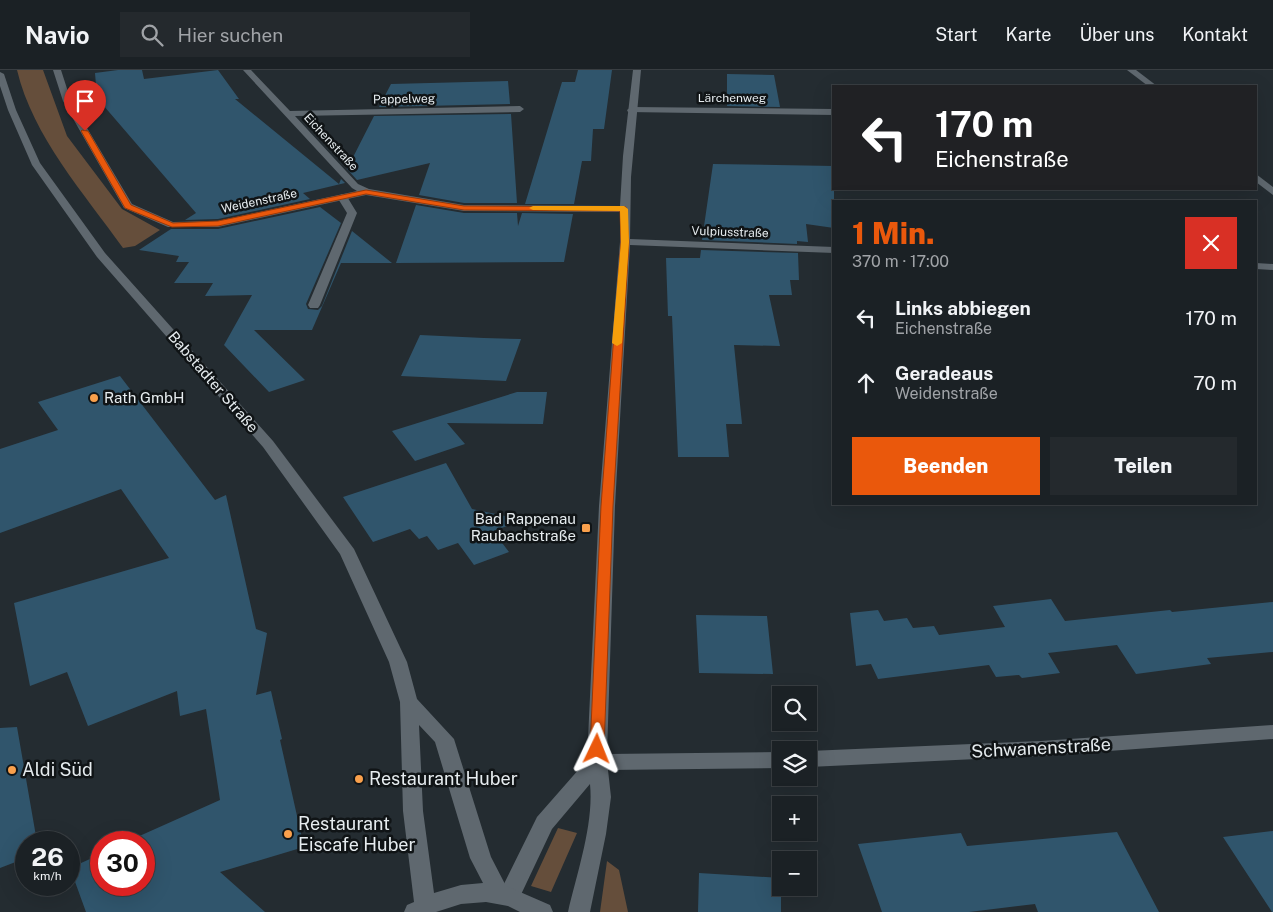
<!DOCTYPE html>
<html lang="de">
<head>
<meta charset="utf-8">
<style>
	:root { --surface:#1b2125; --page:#24292d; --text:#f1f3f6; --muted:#a0a3a7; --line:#393e42; --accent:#ea580c }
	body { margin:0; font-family:"Public Sans",sans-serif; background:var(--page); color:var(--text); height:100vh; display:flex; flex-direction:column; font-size:19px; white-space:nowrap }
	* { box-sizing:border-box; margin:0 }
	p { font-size:16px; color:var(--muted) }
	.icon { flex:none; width:28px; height:28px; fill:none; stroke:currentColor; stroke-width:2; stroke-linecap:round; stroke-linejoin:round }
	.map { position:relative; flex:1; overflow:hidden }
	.details { position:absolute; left:832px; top:130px; width:425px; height:305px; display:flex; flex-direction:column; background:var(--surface); border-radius:0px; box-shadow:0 5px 20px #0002,0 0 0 1px var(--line) }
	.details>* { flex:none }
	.guide { position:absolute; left:832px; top:15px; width:425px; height:105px; border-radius:0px; box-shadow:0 5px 20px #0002,0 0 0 1px var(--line); background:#202124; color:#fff; overflow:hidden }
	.buttons { position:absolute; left:772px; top:616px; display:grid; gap:10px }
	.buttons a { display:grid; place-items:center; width:45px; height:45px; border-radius:0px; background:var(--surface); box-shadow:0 5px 20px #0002,0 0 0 1px var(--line); font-size:25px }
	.speed { position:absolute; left:15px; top:761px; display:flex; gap:10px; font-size:25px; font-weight:700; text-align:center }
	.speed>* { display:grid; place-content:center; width:65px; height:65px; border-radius:50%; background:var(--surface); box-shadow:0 5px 20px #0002,0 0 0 1px var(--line); line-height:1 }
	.speed small { font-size:12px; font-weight:400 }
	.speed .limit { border:8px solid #d22; background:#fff; color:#111 }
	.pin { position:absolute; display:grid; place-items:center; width:42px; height:42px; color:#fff; margin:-51px -21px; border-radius:50% 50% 50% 0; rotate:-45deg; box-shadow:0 0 5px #0007 }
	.pin .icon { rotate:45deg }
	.me { position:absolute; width:55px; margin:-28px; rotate:2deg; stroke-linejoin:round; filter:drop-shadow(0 0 4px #0008) }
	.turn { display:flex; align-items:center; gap:18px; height:105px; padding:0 20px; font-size:22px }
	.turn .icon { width:65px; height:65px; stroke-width:2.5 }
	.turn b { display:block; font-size:35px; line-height:42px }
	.round { display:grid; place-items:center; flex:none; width:52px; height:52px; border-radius:0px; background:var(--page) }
	.headline { display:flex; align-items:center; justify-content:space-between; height:85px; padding:0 20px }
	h1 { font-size:30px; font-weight:800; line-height:38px; color:var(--accent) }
	.cta { display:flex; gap:10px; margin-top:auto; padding:10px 20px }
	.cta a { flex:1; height:58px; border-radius:0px; background:var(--accent); color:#fff; font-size:20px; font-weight:800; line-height:58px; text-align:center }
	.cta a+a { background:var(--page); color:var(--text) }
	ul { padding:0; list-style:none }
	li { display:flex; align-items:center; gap:15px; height:65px; padding:0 20px }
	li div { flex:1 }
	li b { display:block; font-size:19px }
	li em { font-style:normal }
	header { display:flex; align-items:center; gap:30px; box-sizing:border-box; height:70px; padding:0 25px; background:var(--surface); border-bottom:1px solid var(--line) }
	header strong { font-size:24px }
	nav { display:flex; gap:28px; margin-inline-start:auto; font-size:18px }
	.search { width:350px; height:45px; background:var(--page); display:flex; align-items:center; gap:12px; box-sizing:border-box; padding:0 18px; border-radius:0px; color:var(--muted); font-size:19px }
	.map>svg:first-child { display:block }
	.green { fill:#654e3b }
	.building { fill:#30556c }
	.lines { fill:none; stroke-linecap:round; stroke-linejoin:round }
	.lane { fill:#5f686f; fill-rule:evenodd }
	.street { fill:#5f686f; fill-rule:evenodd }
	.secondary { fill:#5f686f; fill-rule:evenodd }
	.route { fill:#ea580c; stroke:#983908 }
	.slow { fill:#f59e0b }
	.poi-dot { fill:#f9a04c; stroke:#101416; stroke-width:2 }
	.labels { text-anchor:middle; stroke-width:5; stroke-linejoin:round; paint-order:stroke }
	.far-street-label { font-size:12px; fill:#e6ecef; stroke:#101416 }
	.street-label { font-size:15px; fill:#e6ecef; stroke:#101416 }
	.poi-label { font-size:15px; fill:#e6ecef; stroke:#101416; text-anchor:start }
	.near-street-label { font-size:18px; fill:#e6ecef; stroke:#101416 }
	.near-poi-label { font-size:18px; fill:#e6ecef; stroke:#101416; text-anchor:start }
</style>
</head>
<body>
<header>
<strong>Navio</strong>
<div class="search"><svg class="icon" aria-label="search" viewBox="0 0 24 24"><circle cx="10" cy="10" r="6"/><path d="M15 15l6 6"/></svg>Hier suchen</div>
<nav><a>Start</a><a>Karte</a><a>Über uns</a><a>Kontakt</a></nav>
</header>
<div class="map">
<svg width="1273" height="842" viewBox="0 0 1273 842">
	<rect width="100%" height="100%" fill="#242c31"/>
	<path class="green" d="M17,0h26l24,66 55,73 38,21 -25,16 -12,2c-39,-55 -90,-111 -106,-178z
		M558,758l19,5 -26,59 -20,-6z
		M607,791l12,9 9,42h-28z"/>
	<path class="building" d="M118,0h24l2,9 74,-9 21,29h-4l104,85 2,-5 4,4 -42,10 7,6 -92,20 -33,1 11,-7 -99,-115 -2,-25z
		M578,0h34l-8,59h-11l-2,32h-9l-8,43h-49l37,-122h13z
		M727,4l47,1 6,32 -53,-1z
		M508,11l2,23 -131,3 12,-23z
		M511,44l6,89h-53l-45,-8 11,-32 -73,17 -10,-11 27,-53z
		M713,94l121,2v62l-28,-4 2,18 -11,-1v3l-95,-4z
		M416,135l48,8h53l1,13 4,-13 51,1 -9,48 -168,1z
		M320,137l21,16 -35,81 2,5 10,1 4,-4 30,-75 40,32h-51l-29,67h-58l51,50 -36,12 -45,-47 28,-50 -47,1 8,-13h-39l15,-21h-13l3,-6 -40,-6 32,-21h47z
		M701,180l97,3 1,27h-9l2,15h-23l11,51 -46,-1 8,79h-16l3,33h-51l-6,-141h-4l-2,-58h34z
		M420,265l64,3 37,1 -15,42 -105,-5z
		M120,306l95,124 11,-5 30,134 11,4 -11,62 15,-4 11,48 -2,1 24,107 -84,25 45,40h-179l-16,-44 31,-14v31h43v-43h-18l94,-42 -14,-91 -26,7 -3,-25 -89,35 -21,-54 -37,14 -16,-83 155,-45 -48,-69 -121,44v-84l58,-19 -20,-28z
		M517,322h30l-4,32 -96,-1 18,21 -50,17 -23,-30z
		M446,393l26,46 52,11 -31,11 16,21 -35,13 -16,-22 -20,7 -11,-14 -8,3 -9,-10 -37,13 -30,-45z
		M1051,529l14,22 105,-11 2,2 101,-10v50l-66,6 4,6 -75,10 -19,-29 -69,8 12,20 -38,5 -3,-3 -23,2 -7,-12 -111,14 -7,-15 -15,2 -6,-53 28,-3 6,11 23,-3 6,10 21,-2 5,9 66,-8 -12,-21z
		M696,545l71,1 6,58 -74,-1z
		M17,657l20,115h-11v16l-26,10v-140z
		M1273,761v81h-1l-49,-75z
		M1117,762l42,80h-121l-3,-8 -66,8h-87l-24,-68 103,-11 6,13z
		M699,803l82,5v34h-83z"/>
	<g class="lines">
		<path class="lane" d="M631,37l203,2v6l-206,-3 -1,-2z
			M342,124l4,1 11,18 -37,92 -2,3h-8l-2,-3 39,-92 -10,-16z"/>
		<path class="street" d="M53,0h8l10,31 61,103 41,18 45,-1 139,-30 -5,-3 -109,-118h8l39,41 230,-5 4,3 -4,3 -225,4 63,68 11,5 95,16 156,1 3,-50 10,-86h8l-10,107 -1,62 204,8v6l-204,-8 -15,261 -8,248 174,-2v16l-173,2 3,27 -5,37 -16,78h-22c9,-39 26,-88 22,-128l-38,45 -35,74 -8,3 -8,-3 -3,-7 39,-79 50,-57 12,-254 21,-264v-30l-156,-1 -98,-16 -148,32h-50l-44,-19 -61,-107z
			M1127,0h9l21,16h-9z
			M1256,104l17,13v8l-17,-13z
			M1256,193l17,1v6l-17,-1z
			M1273,655v14l-232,17 -232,11v-16l232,-10z"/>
		<path class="secondary" d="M0,2l4,2 12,36 24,53 65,90 168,188 81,108 53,113 10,37 37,40 37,118 15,29 44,19 3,7h-33l-12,-6 -22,-4 -25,2 -25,8h-32l3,-7 7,-3 -11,-91 -3,-109 -11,-40 -49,-108 -77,-107 -166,-190 -65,-92 -24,-55 -8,-24zM419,655l16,17 35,116 13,25 -22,2 -27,8 -11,-82z"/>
	</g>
	<path class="route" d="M82,60l6,1 43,74 42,18 45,-2 148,-31 98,16 162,1 3,35 -16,264 -9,243 -2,4 -5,2 -5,-2 -2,-4 11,-243 20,-264 -1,-31 -156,-1 -98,-16 -148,32 -46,1 -47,-19 -44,-77z"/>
	<path class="slow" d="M624,136l4,3 1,33 -7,101 -5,3 -5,-3 9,-101 -1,-31 -87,-1 -4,-2 4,-2z"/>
	<g class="poi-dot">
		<circle cx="94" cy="328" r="5"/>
		<rect x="581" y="453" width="10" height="10" rx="2.5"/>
		<circle cx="12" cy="700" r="5"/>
		<circle cx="359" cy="709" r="5"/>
		<circle cx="288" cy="764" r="5"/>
	</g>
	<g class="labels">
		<g class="far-street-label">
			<text x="732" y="32">Lärchenweg</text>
			<text transform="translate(404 29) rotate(-1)" y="4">Pappelweg</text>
			<text transform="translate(331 72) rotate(47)" y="4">Eichenstraße</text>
			<text transform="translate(259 131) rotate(-12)" y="4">Weidenstraße</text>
			<text transform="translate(730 162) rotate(2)" y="4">Vulpiusstraße</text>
		</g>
		<g class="street-label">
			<text transform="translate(213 312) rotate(49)" y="5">Babstadter Straße</text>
		</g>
		<g class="poi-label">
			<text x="104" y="333">Rath GmbH</text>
			<text x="576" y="454" text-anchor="end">Bad Rappenau<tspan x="576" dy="17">Raubachstraße</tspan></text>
		</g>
		<g class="near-street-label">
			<text transform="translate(1041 678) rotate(-3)" y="6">Schwanenstraße</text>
		</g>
		<g class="near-poi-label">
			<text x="22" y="706">Aldi Süd</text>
			<text x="369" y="715">Restaurant Huber</text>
			<text x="298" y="760">Restaurant<tspan x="298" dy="21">Eiscafe Huber</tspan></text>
		</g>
	</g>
</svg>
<div class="buttons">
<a><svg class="icon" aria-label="search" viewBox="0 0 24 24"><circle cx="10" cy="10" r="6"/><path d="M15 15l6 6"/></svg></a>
<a><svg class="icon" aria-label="layers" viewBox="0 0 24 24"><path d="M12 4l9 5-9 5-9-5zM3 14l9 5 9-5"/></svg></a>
<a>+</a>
<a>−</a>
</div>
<div class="speed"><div>26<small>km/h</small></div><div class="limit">30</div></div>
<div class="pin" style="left:85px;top:61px;background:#d93025"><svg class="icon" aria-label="arrive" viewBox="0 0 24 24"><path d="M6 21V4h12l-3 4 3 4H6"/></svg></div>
<svg class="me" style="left:597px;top:679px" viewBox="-20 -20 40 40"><path d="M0-17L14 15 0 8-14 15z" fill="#ea580c" stroke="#fff" stroke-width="4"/></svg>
<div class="guide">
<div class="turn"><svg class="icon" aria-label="left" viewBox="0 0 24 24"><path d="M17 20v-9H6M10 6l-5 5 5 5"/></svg><div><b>170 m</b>Eichenstraße</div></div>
</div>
<section class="details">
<div class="headline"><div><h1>1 Min.</h1><p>370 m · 17:00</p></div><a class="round" style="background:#d93025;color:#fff"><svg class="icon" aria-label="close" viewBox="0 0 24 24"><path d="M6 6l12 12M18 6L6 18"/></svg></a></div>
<ul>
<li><svg class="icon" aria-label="left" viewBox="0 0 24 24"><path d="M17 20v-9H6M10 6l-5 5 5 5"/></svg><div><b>Links abbiegen</b><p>Eichenstraße</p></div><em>170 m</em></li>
<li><svg class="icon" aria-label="ahead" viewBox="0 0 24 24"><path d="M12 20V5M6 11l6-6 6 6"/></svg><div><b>Geradeaus</b><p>Weidenstraße</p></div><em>70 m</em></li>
</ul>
<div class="cta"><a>Beenden</a><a>Teilen</a></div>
</section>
</div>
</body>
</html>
